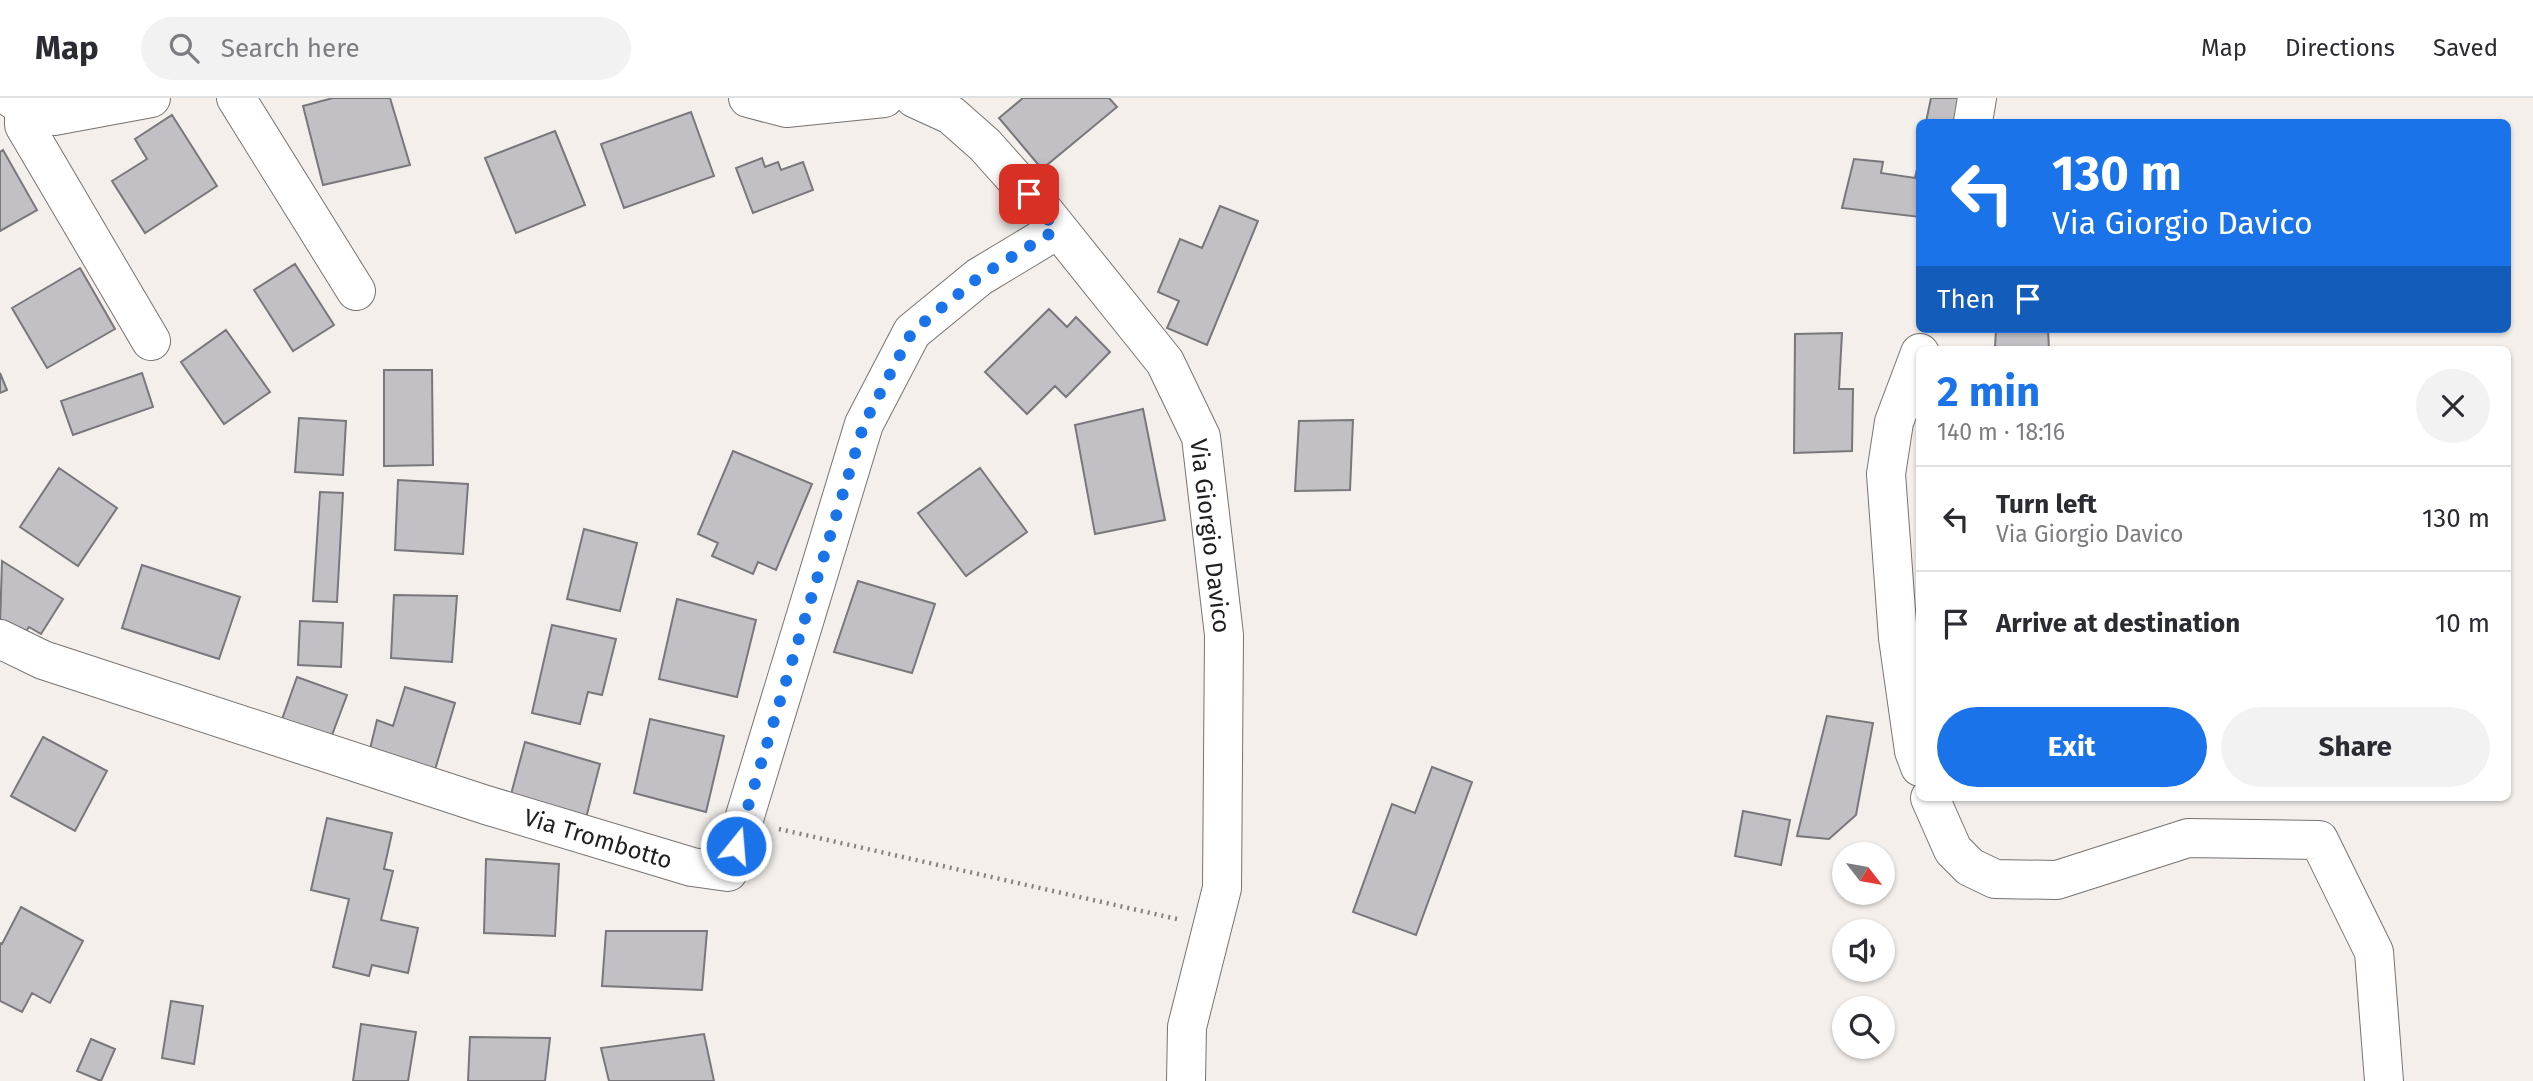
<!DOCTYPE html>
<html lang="en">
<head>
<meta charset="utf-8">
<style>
	:root { --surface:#fff; --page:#f2f2f3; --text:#2b2b33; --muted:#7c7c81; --line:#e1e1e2; --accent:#1a73e8 }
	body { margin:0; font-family:"Fira Sans",sans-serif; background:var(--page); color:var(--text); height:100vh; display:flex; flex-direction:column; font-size:26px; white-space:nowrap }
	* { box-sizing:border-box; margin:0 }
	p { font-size:23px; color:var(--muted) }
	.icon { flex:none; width:38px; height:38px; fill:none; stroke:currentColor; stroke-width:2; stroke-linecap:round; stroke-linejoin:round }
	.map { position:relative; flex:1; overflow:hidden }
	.drawer { position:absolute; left:1916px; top:248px; width:595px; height:455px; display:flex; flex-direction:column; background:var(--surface); border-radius:10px; box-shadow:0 2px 5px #0004 }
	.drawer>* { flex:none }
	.banner { position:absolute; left:1916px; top:21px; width:595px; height:214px; border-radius:10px; box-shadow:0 2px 5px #0004; background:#1a73e8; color:#fff; overflow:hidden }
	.needle { width:46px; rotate:121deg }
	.tools { position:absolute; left:1832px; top:744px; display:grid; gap:14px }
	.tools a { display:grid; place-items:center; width:63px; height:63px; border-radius:50%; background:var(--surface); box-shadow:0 2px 5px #0004; font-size:35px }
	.pin { position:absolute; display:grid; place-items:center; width:60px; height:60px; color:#fff; margin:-30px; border-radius:14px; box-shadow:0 4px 10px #0006 }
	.me { position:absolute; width:77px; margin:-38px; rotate:17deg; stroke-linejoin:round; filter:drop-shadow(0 0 5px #0008) }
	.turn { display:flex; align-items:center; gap:24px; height:147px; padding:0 21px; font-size:32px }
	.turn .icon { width:91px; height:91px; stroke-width:2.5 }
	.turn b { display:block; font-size:49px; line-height:60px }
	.then { display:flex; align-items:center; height:66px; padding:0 21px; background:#0003; gap:14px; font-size:26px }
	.round { display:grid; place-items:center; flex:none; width:74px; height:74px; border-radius:37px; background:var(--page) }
	.summary { display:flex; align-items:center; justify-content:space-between; height:119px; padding:0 21px }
	h1 { font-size:42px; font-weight:700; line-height:52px; color:var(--accent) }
	.action { display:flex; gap:14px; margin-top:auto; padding:14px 21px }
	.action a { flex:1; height:80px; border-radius:42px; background:var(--accent); color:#fff; font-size:28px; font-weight:700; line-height:80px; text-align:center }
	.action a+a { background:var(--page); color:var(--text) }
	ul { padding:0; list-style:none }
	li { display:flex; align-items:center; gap:21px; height:105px; padding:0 21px; border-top:2px solid var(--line) }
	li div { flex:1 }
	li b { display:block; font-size:26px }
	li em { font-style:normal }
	header { display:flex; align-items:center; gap:42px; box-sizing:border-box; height:98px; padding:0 35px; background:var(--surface); border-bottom:2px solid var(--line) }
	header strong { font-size:33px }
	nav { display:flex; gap:38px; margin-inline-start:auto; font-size:24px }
	.search { width:490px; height:63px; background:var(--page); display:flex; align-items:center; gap:18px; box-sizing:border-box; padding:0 24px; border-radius:38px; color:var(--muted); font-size:26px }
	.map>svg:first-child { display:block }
	.building { fill:#c2c0c5; stroke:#79777c; stroke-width:2 }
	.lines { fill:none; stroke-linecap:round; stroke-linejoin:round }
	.minor-casing { stroke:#787370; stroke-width:40 }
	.path { stroke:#85817f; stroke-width:4.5; stroke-dasharray:2 5; stroke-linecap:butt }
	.minor { stroke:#fff; stroke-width:38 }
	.route { stroke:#1a73e8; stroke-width:12; stroke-dasharray:0 21.6 }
	.labels { text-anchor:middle; stroke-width:6; stroke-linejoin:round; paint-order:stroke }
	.street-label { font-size:24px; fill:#22201f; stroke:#fff }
</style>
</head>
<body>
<header>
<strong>Map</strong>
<div class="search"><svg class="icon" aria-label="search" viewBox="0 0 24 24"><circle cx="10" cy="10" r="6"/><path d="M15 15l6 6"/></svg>Search here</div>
<nav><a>Map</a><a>Directions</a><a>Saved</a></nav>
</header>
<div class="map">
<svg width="2533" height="983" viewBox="0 0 2533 983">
	<rect width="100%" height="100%" fill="#f4efeb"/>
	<path class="building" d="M333,0h57l20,67 -87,20 -20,-79z
		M1023,0h86l8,9 -75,62 -43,-51z
		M1931,0h38l-4,24h-39z
		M691,14l23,64 -90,32 -23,-64z
		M172,17l45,71 -72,47 -33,-52 35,-22 -12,-20z
		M555,33l30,74 -69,28 -31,-75z
		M3,52l34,60 -37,21v-79z
		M1920,58v61l-78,-9 12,-49 29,3 -2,11 34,5z
		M762,60l3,9 13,-5 3,8 22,-8 10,28 -60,23 -17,-45z
		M1220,108l38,15 -51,124 -40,-17 12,-27 -21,-9 22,-53 22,9z
		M295,166l39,61 -41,26 -39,-61z
		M80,170l35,61 -68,39 -35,-60z
		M1049,211l18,18 9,-10 34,35 -44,45 -11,-11 -28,28 -42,-42z
		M1996,231h52l1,21h-39v-2l-15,-1z
		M226,232l44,62 -46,32 -43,-62z
		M1842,235l-3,56h14l-1,62 -58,2 1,-119z
		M384,272h48l1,95 -49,1z
		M0,275l7,17 -7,3z
		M142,275l11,34 -80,28 -12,-34z
		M1143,311l22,111 -70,14 -20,-109z
		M299,320l47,3 -3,54 -48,-3z
		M1353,322l-3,70 -55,1 4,-70z
		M733,353l79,33 -36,86 -18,-8 -5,12 -41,-18 6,-13 -20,-9z
		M59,370l58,40 -39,58 -58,-39z
		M980,370l47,64 -61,44 -48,-63z
		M398,382l70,4 -5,70 -68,-4z
		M320,394l23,1 -6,109 -24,-1z
		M584,431l53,14 -17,68 -53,-12z
		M2,463l61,38 -22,35 -12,-7 -6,9 -23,-11z
		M142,467l98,32 -21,62 -97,-31z
		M858,483l77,23 -23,69 -78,-21z
		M394,497l63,1 -5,66 -61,-4z
		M677,501l79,21 -19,77 -78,-18z
		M300,523l43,2 -2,44 -43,-2z
		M552,527l64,14 -14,56 -14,-3 -8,32 -48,-11z
		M297,579l50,18 -18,48 -49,-18z
		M405,589l50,16 -21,70 -65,-20 8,-33 16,6z
		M1827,618l46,7 -17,92 -27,24 -32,-3z
		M650,621l74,17 -18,76 -72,-19z
		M43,639l64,34 -32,60 -64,-35z
		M525,644l75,22 -14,54 -76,-20z
		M1432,669l40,15 -56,153 -63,-23 39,-108 23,9z
		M1743,713l47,9 -9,45 -46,-9z
		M327,720l65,15 -8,36 9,2 -12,49 37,8 -10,45 -36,-8 -3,11 -36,-9 16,-68 -38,-9z
		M486,761l73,5 -4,72 -71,-3z
		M21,809l62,34 -33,62 -18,-10 -10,19 -22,-11v-58l2,1z
		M606,833h101l-5,59 -100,-4z
		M171,903l32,5 -9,58 -32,-6z
		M361,926l55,8 -8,49h-55z
		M704,936l10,47h-105l-8,-33z
		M470,939l80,1 -5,43h-77z
		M91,941l24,10 -14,32 -24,-10z"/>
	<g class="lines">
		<g class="minor-casing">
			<path id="minor" d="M11,0l20,13 23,5 97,-18
				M236,0l120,193
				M748,0l38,10 98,-10
				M914,0l37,17 34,30 58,65 122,152 36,75 23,198 -2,253 -35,139 -1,54
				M24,8v19l127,216
				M1973,24l4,-24
				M1920,255l-26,69 -8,52 12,164 16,113 6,16
				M0,541l43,21 443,145 206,62 36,5 136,-448 48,-92 67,-55 78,-47
				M1930,700l23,52 17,17 25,12 62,1 131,-42 131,2 55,112 10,129"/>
		</g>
		<path class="path" d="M779,731l398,90"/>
		<use href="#minor" class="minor"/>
	</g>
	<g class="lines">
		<path class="route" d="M736,748l128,-422 48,-92 67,-55 77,-47 -27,-36"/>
	</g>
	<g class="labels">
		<g class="street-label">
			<text transform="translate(1210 438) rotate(83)" y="8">Via Giorgio Davico</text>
			<text transform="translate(598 741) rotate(17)" y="8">Via Trombotto</text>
		</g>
	</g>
</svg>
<div class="tools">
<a><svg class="needle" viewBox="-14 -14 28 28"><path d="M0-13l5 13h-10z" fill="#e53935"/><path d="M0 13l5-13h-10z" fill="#7c7c81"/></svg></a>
<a><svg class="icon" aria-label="sound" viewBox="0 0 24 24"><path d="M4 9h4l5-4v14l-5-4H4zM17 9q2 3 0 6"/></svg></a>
<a><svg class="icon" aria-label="search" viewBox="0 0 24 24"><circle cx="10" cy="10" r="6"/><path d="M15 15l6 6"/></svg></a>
</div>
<div class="pin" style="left:1029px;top:96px;background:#d93025"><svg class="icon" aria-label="arrive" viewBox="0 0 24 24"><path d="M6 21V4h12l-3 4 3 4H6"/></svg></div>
<svg class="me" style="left:736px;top:748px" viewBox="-20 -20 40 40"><circle r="17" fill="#1a73e8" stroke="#fff" stroke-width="3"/><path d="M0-11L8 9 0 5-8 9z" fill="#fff"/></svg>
<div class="banner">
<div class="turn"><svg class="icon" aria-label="left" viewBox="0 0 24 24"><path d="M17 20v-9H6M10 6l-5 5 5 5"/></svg><div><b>130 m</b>Via Giorgio Davico</div></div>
<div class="then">Then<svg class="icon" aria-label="arrive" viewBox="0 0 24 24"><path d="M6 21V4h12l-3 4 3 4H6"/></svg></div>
</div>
<section class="drawer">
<div class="summary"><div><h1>2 min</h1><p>140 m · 18:16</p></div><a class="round"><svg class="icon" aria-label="close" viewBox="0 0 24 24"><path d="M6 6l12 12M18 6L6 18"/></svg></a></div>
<ul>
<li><svg class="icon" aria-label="left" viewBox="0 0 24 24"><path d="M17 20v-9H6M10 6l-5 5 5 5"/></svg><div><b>Turn left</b><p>Via Giorgio Davico</p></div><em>130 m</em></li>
<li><svg class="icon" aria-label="arrive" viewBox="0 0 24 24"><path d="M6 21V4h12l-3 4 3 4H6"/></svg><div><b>Arrive at destination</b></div><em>10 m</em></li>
</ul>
<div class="action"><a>Exit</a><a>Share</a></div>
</section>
</div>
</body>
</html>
